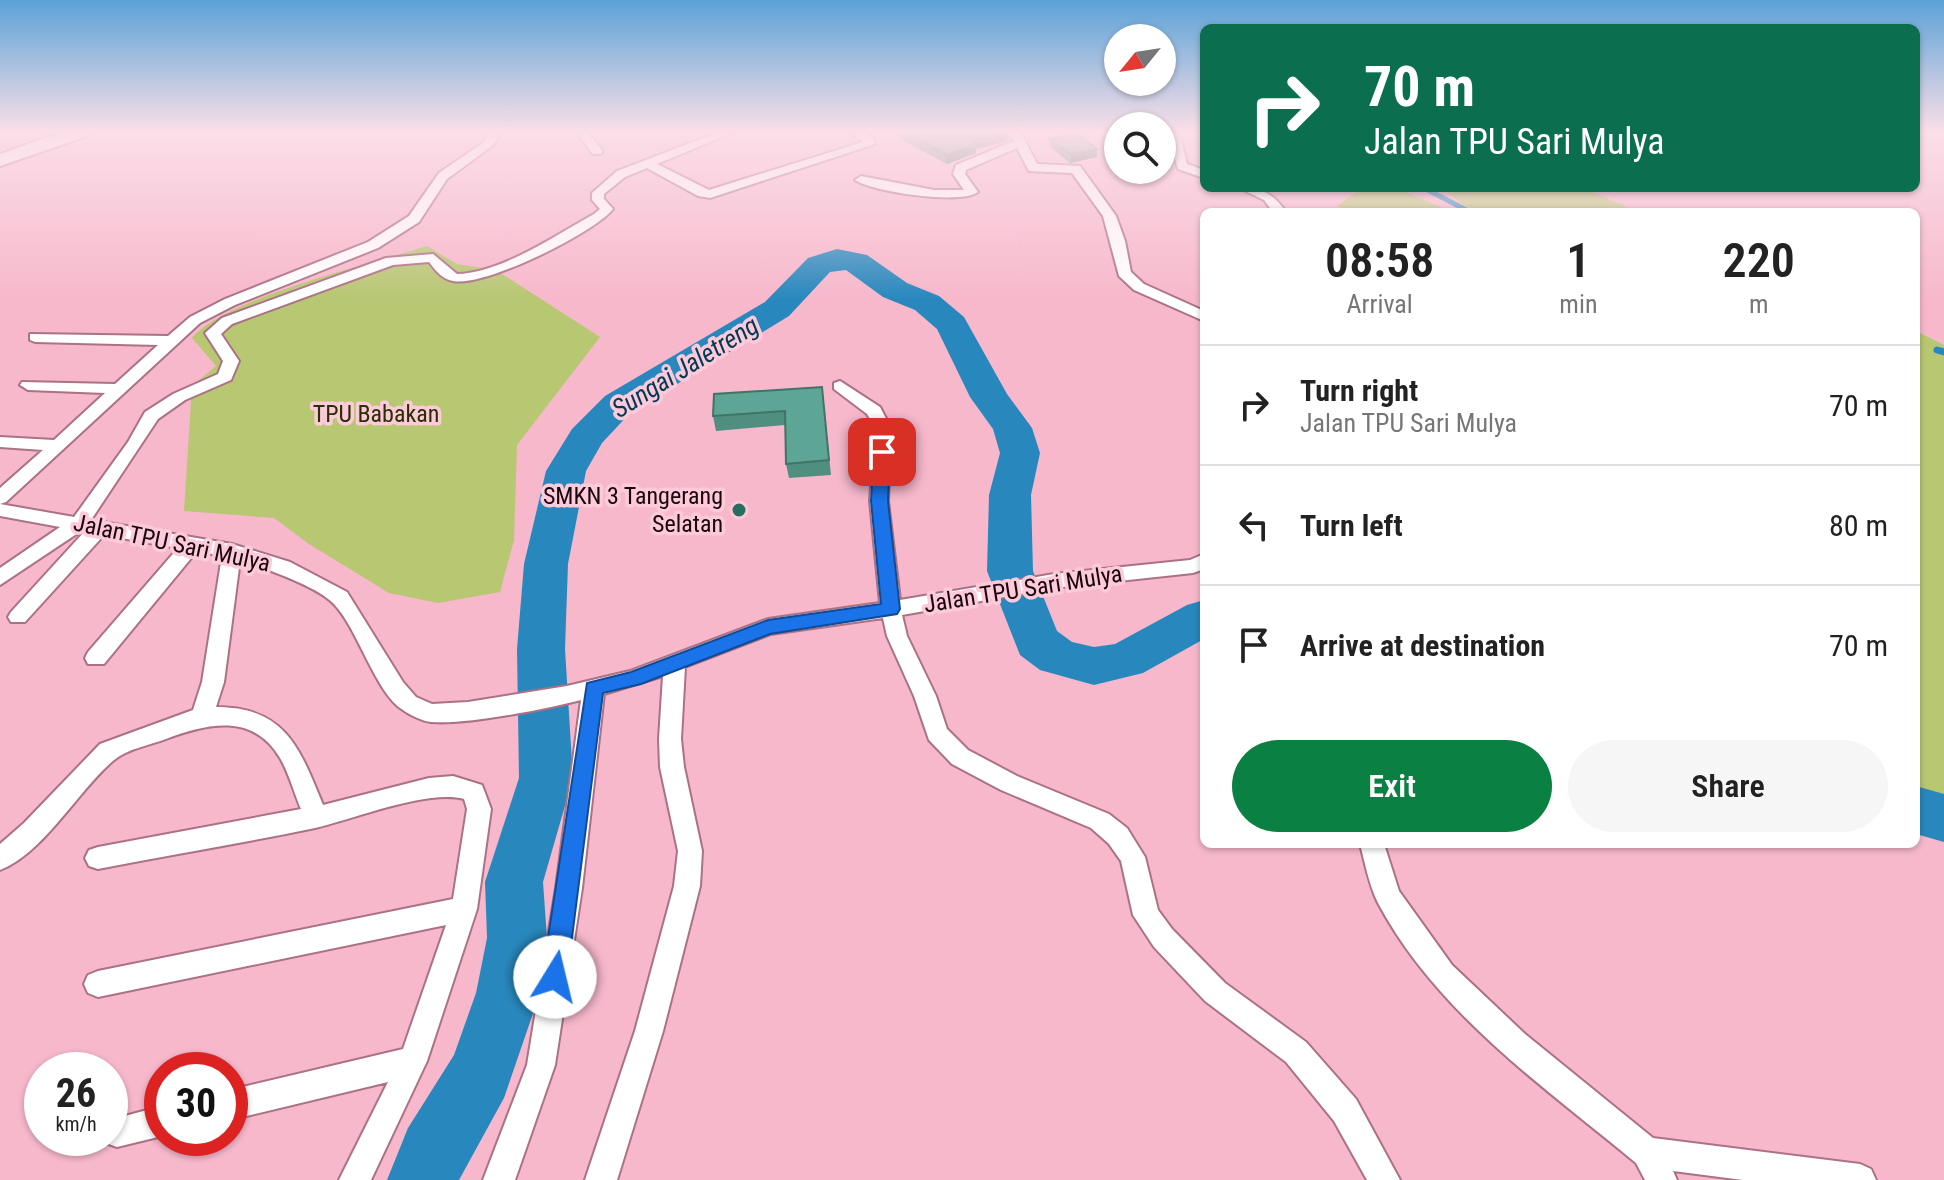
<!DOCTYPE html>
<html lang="en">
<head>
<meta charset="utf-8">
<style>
	:root { --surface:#fff; --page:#f6f6f6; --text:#222; --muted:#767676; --line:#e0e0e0; --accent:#0b8043 }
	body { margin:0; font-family:"Roboto Condensed",sans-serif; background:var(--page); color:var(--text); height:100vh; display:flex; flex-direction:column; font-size:30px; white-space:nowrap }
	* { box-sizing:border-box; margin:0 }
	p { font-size:26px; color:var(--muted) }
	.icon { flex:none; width:44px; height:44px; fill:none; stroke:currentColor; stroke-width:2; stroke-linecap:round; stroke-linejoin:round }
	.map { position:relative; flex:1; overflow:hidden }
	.drawer { position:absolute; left:1200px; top:208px; width:720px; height:640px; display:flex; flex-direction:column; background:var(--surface); border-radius:12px; box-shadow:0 2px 6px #0004 }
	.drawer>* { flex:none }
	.top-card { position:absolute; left:1200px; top:24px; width:720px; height:168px; border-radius:12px; box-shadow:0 2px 6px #0004; background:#0b6e4f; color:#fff; overflow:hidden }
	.needle { width:52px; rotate:240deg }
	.fabs { position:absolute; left:1104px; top:24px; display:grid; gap:16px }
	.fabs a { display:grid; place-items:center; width:72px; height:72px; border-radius:50%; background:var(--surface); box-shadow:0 2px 6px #0004; font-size:40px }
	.speed { position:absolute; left:24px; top:1052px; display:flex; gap:16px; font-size:40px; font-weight:700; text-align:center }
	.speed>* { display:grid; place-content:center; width:104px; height:104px; border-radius:50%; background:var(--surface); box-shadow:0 2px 6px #0004; line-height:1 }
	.speed small { font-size:20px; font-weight:400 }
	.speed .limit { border:12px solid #d22; background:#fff; color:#111 }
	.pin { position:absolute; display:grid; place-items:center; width:68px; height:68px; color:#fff; margin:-34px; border-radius:16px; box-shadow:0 4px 12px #0006 }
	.me { position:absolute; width:88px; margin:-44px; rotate:9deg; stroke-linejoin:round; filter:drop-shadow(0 0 6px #0008) }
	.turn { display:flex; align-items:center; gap:28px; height:168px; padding:0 32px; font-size:36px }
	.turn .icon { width:104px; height:104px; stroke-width:2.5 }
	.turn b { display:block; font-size:56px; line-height:68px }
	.eta { display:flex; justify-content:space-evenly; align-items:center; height:136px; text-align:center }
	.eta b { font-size:48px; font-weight:600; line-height:56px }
	.cta { display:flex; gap:16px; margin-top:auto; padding:16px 32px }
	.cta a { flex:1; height:92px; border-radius:48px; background:var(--accent); color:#fff; font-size:32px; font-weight:600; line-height:92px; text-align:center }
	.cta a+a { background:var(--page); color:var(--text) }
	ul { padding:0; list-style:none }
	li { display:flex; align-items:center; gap:24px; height:120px; padding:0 32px; border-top:2px solid var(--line) }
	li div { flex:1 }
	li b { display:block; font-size:30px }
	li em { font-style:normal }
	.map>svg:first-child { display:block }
	.green { fill:#b7c772 }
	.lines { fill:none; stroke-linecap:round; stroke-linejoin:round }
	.stream-far1 { stroke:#2888bd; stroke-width:5 }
	.stream { stroke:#2888bd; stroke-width:7 }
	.river { fill:#2888bd; fill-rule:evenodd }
	.minor-casing { stroke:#ab7185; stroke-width:4 }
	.primary-casing { stroke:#ab7185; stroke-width:4 }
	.minor { fill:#fff; fill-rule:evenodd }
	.primary { fill:#fff; fill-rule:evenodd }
	.wall { fill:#508e80 }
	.shaded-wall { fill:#417468 }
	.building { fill:#5da595; stroke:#417468; stroke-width:2 }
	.route { fill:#1a73e8; stroke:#114b97; stroke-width:2 }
	.poi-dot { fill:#296d60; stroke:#fdcad9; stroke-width:3 }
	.labels { text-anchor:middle; stroke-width:7; stroke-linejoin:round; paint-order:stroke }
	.park-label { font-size:24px; fill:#282f00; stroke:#fdcad9 }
	.poi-label { font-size:24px; fill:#1a060e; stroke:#fdcad9; text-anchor:end }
	.street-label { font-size:24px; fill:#1a060e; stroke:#fdcad9 }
	.water-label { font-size:26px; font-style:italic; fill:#023954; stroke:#fdcad9 }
</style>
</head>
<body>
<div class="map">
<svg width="1944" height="1180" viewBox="0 0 1944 1180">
	<rect width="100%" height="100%" fill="#f7b8cc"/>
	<path class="green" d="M1397,188l55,24h-107l-8,-6 23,-17z
		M1441,188h143l54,24h-165z
		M427,246l30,18 39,6 104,67 -83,108 -3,95 -14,52 -62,11 -49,-10 -80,-49 -35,-26 -90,-7 8,-125 24,-20 -24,-28c33,-40 181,-75 235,-92z
		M1916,331l28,14v453l-28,-11z"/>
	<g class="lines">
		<path class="stream-far1" d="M1424,188l46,24"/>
		<path class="stream" d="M1937,350l7,2"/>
		<path class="river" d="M837,249l30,6 40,28 32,13 25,21 43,77 25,34 8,25 -9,42 2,76 24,60 15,11 22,5 21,-3 72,-39 17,-5v39l-61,34 -49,12 -54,-15 -20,-15 -33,-84 2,-76 11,-42 -7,-24 -23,-32 -33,-68 -22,-19 -32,-13 -37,-27 -16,2 -41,44 -158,96 -29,31 -16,28 -18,93 -3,85 8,129 -30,104 4,56 -7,55 -36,105 -45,82h-72l21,-52 46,-73 22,-62 11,-55 -2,-56 34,-104 -2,-129 7,-85 22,-93 26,-42 33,-33 160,-94 43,-44z
			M1916,786l28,8v48l-28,-8z"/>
		<g class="minor-casing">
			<path id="minor" d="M489,133h12l-9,13 -45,33 -28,43 -41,26 -143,57 -35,18 -194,179 -6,2v-16l43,-38 -43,-3v-10l54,3 51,-47 -77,-3 -8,-5 2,-3 93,2 43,-39 -123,-3 -5,-2v-6l138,2 22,-19 35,-18 143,-57 41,-26 30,-43 45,-31z
				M577,133h11l15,18 -2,3h-8z
				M716,133h16l-75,31 52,26 154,-48 -12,-9h14l8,5 2,6 -165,54 -12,-2 -51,-28 -22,9 -21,17v5l9,10c-19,24 -130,79 -160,72 -11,-2 -17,-10 -24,-19l-36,3 -161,59 -11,10 18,27 -8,19 -46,20 -27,19 -67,101 141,24 58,18 57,30 56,90 13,15 16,7 36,-2 99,-16 63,-15 138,-52 112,-16 -10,-102 5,-73 -8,-14 -33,-25v-6l6,-2 40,26 11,21 -3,73 12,99 154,-26 136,-14 14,-6v15l-11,4 -139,15 -152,27 5,21 29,60 11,33 21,21 49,26 92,38 18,14 18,29 13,53 14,19 53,54 81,59 50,57 44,81h-33l-33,-59 -48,-59 -81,-61 -51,-54 -21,-32 -12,-54 -12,-17 -18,-16 -90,-38 -49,-26 -23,-24 -15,-44 -27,-60 -4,-18 -112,16 -86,33 -4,72 3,28 18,84 -2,35 -37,145 -46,149h-32l50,-149 39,-145 4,-35 -18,-84 -1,-28 4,-63 -59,18 -22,194 -27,177 -40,115h-32l44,-115 29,-177 25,-188c-35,9 -115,25 -150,22 -9,-1 -21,-7 -28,-12 -27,-16 -45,-81 -69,-106 -17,-18 -70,-36 -94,-44l-16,122 -8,25c70,0 84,42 107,98l106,-27 24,-2 29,9 9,24 -14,100 -50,152 -56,119h-32l49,-98 -158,38v-30l173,-41 43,-124 -348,72 -10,-4 -4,-9 4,-9 10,-4 355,-72 14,-90 -3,-10c-36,-10 -110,20 -149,29 -72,15 -145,27 -217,41l-9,-3 -4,-8 4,-8 9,-3 203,-38c-7,-16 -12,-36 -21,-51 -27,-46 -74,-34 -114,-19 -16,6 -39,10 -52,21 -35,29 -71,94 -114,110v-26l24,-21 76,-79 93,-34 9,-28 20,-126 -25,-5 -93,113h-16l-3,-6 3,-6 90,-104 -74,-13 -79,87h-14l-3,-5 3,-5 74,-81h-4l-81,54v-17l60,-41 -60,-11v-12l74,13 54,-75 17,-30 28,-18 45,-20 5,-13 -18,-28 17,-15 164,-60 47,-4 24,20c44,-1 99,-39 137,-60l6,-5 -8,-9v-7l25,-22z
				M1009,133h12l16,31 43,2 36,50 9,25 6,31 13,12 60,27v10l-70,-31 -15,-14 -16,-60 -31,-43 -43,-2 -12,-23 -51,22 -1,4 13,18c-18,13 -105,0 -123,-12l6,-4 73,14h30l-11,-16 3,-9 58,-24z
				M1167,133h12l8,31 17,6v8l-26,-9z
				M1239,188c23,0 34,5 47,24h-13l-9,-12z
				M1360,844h24l15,47 53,74 73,69 128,104 207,26 11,5 5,11h-133l-70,-9 4,9h-32l-9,-17c-93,-77 -200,-151 -258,-260 -9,-18 -13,-40 -18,-59z
				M162,1106v30l-45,11 -11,-4 -2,-5h6v-18z"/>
		</g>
		<g class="primary-casing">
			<path id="primary" d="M59,133h28l-3,4 -84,29v-12z"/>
		</g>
		<use href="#minor" class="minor"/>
		<use href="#primary" class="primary"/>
	</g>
	<path class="wall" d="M896,133h112l-1,8 -31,8v4l-29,11 -43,-23z
		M1050,139l47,10v8l-27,6 -20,-16z
		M822,387l9,88 -42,3 -3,-14 -1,-39 -69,6 -3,-15z"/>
	<path class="shaded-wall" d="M1001,133h7l-1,8 -31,8v4l-29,11v-9l26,-14z
		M1097,149v8l-27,6 1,-9z"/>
	<path class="building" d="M906,133h95l-28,8 3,3 -29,11z
		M1076,133l21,16 -26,5 -21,-15z
		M822,387l7,73 -43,4 -1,-53 -72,5 1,-22z"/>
	<linearGradient id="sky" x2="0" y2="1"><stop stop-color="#5ba2d7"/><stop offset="0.44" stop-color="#fbdfe8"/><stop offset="1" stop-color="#fbdfe8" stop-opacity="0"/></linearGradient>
	<rect width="1944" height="299" fill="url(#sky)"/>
	<path class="route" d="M882,448l8,4 -2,49 12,108 -3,5 -127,20 -129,50 -38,9 -36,284 -3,8 -9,4 -9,-4 -4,-8 45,-294 44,-11 137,-52 113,-16 -10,-103 3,-49z"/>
	<circle class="poi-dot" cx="739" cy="510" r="8"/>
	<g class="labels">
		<g class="park-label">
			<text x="376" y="422">TPU Babakan</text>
		</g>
		<g class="poi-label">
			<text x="723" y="504">SMKN 3 Tangerang<tspan x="723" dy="28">Selatan</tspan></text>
		</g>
		<g class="street-label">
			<text transform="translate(172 543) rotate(12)" y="8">Jalan TPU Sari Mulya</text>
			<text transform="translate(1023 589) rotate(-9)" y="8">Jalan TPU Sari Mulya</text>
		</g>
		<g class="water-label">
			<text transform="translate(685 367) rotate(-32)" y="9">Sungai Jaletreng</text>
		</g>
	</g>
</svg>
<div class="fabs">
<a><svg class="needle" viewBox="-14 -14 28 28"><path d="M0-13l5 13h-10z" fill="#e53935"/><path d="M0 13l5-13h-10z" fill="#767676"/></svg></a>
<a><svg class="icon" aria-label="search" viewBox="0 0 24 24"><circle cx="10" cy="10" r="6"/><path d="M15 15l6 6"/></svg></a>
</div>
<div class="speed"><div>26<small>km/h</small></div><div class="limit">30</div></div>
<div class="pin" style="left:882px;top:452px;background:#d93025"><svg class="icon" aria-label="arrive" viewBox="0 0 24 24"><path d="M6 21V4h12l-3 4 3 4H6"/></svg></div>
<svg class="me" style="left:555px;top:977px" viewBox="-20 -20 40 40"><circle r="19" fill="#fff"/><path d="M0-13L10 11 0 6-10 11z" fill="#1a73e8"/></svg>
<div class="top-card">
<div class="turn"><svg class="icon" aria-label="right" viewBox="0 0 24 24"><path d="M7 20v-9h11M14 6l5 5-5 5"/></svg><div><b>70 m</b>Jalan TPU Sari Mulya</div></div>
</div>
<section class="drawer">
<div class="eta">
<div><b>08:58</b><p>Arrival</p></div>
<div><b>1</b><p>min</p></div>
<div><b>220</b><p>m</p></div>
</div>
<ul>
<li><svg class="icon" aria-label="right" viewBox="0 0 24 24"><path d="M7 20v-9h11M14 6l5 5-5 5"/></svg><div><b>Turn right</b><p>Jalan TPU Sari Mulya</p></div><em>70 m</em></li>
<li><svg class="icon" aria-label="left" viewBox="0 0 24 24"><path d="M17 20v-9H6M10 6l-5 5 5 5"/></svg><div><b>Turn left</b></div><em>80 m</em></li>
<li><svg class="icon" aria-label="arrive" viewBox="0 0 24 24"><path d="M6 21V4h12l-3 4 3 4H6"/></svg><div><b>Arrive at destination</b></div><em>70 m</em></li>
</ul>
<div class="cta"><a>Exit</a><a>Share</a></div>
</section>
</div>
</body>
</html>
